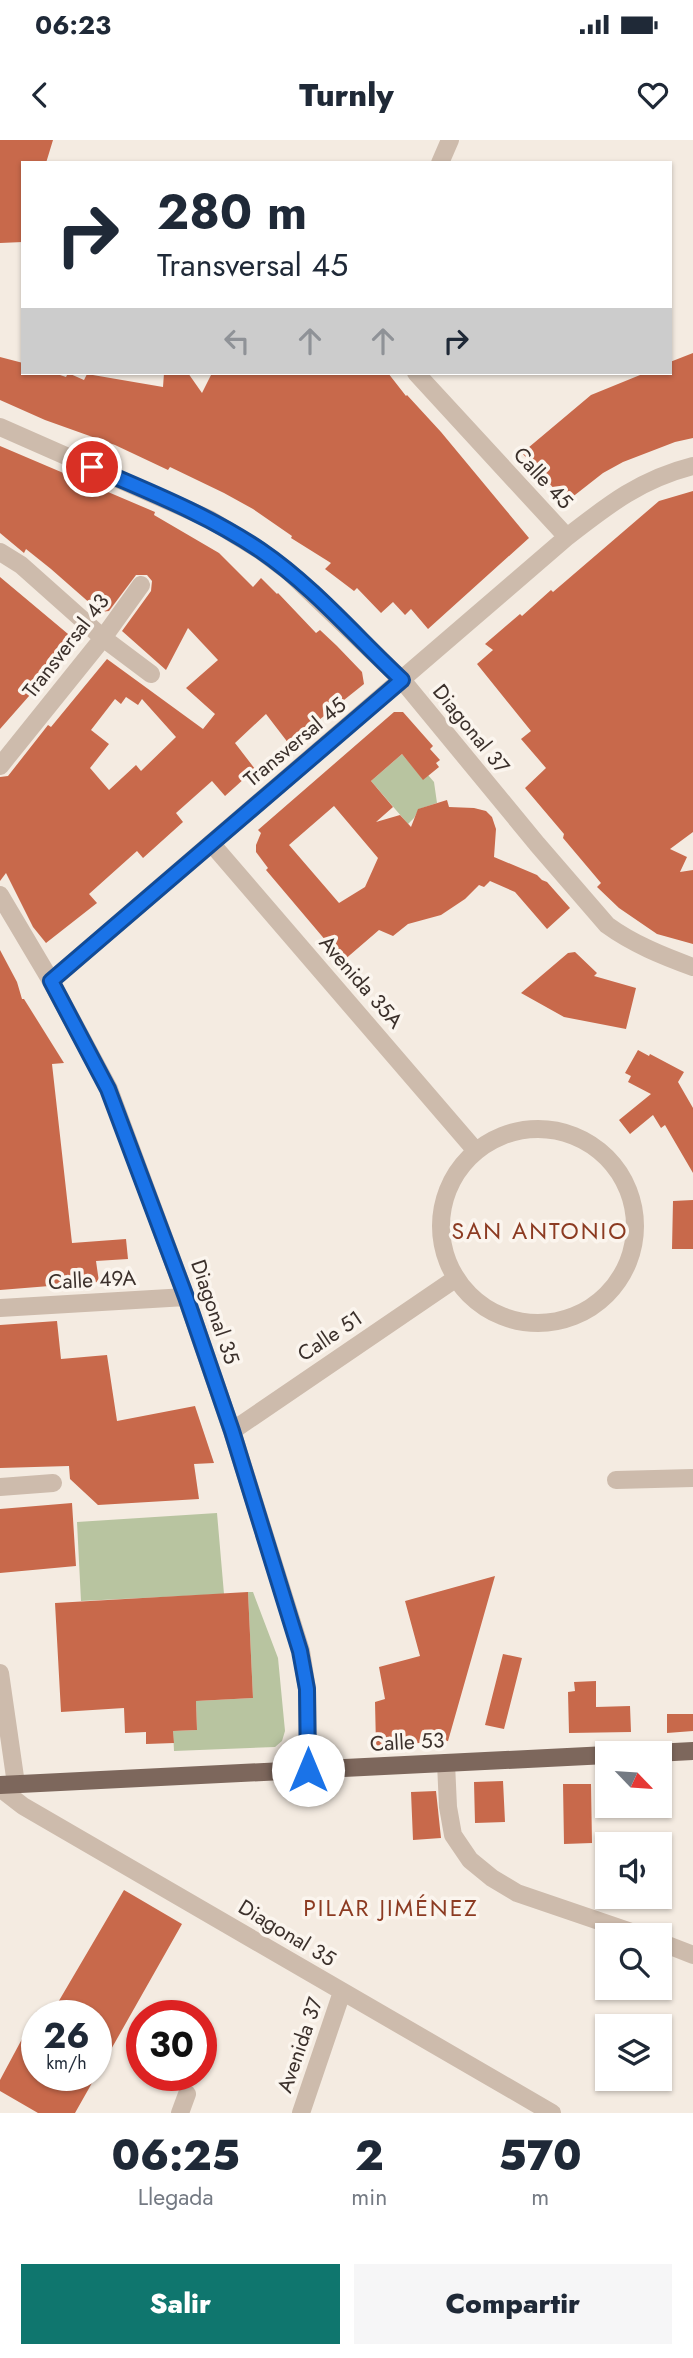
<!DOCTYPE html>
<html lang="es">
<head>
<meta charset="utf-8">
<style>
	:root { --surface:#fff; --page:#f6f6f7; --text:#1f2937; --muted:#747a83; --accent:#0f766e }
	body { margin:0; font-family:Jost,sans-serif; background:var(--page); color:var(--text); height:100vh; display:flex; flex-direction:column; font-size:26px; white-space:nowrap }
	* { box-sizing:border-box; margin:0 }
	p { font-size:23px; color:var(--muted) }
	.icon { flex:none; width:38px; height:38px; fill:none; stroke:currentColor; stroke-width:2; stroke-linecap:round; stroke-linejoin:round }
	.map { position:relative; height:1973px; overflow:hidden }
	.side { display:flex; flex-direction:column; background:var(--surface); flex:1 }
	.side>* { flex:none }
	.guide { position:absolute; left:21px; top:21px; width:651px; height:214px; border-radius:0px; box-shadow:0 2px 5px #0004; background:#fff; color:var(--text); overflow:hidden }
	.needle { width:46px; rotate:115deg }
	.fabs { position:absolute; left:595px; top:1601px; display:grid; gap:14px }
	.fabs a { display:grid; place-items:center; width:77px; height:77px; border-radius:0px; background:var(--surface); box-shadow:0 2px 5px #0004; font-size:35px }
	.speed { position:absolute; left:21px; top:1860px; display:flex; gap:14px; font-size:35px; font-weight:700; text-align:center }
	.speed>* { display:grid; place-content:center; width:91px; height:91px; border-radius:50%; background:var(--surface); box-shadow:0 2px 5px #0004; line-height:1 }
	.speed small { font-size:18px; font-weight:400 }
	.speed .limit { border:10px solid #d22; background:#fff; color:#111 }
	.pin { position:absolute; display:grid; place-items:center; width:60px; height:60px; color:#fff; margin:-30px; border:4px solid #fff; border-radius:50%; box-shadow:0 2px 7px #0007 }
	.me { position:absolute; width:77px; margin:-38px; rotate:0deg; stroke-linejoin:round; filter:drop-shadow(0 0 5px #0008) }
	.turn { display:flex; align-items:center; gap:24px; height:147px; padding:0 21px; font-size:32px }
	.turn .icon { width:91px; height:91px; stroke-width:2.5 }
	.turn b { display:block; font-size:49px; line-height:60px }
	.lanes { display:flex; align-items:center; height:66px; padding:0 21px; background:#0003; justify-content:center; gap:35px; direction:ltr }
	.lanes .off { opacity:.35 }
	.eta { display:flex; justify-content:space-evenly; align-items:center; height:119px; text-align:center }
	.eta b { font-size:42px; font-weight:800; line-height:49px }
	.button { display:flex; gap:14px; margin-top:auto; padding:14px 21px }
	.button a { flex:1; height:80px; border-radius:0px; background:var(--accent); color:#fff; font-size:28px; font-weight:800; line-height:80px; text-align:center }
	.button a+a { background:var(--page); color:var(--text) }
	.status { display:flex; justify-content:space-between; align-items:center; height:49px; padding:0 35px; background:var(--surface); direction:ltr }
	.status svg { height:19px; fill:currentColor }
	header { display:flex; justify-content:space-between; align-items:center; height:91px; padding:0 21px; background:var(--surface); font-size:32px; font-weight:800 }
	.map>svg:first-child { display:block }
	.green { fill:#b8c4a0 }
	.building { fill:#c8694b; fill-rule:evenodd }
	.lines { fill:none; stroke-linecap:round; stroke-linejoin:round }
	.minor { stroke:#cdbbac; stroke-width:18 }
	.major { stroke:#7d675c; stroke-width:18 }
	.route-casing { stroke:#114b97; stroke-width:18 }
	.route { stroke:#1a73e8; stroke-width:12 }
	.labels { text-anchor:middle; stroke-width:7; stroke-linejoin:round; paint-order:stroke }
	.street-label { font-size:21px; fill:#3b302b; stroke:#fbf5ee }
	.neighbourhood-label { font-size:23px; letter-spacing:2px; fill:#8c3b22; stroke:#fbf5ee }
</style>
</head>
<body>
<div class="status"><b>06:23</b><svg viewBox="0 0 49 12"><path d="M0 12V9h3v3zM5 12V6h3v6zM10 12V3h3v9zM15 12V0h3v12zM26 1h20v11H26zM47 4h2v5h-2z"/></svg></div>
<header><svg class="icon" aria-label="back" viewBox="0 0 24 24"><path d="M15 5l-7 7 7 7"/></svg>Turnly<svg class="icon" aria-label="heart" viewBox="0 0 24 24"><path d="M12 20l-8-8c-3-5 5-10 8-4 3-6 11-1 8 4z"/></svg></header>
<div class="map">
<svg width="693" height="1973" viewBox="0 0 693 1973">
	<rect width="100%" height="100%" fill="#f4ebe1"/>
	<path class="green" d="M402,614l21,25 5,-4 6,7 3,21 -18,6 -5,9 -6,6 -37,-43z
		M217,1373l7,81 -143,7 -4,-79z
		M248,1452h5l25,66 7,73 -3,10 -7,6 -101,4 -1,-20 24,-1 -1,-29 57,-3z"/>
	<path class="building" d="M0,0h53l-7,23h-23v79l-23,1z
		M693,213v85l-18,4 -52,20 -20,11 -37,29 -44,-49 69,-58 54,-22h25v-11z
		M0,217l23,6v10h31l12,4 2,-4 16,7 3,-6 76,13 1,-14h24l14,20 10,-20h176l18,23 1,-1 34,37 88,106 -101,91 -17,-20 -6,6 -12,-13 -12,11 -24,-25 -3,3 -29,-22 6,-6 -40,-25 1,-2 -39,-27 -29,-16 -54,-26 -2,3 -53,-25 -70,-25 -45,-20z
		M0,306l155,66 -1,3 65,38 34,34 8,-9 16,16 1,-1 38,40 4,-3 17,16 25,26 2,12 -75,60 -23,-30 -31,29 20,26 -30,27 -13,-15 -36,32 7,9 -40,36 -6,-7 -48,43 8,9 -51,40 -13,-16 -27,-54 -6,8v-104l8,-1 40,-51 3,2 56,-68 96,70 12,-15 -29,-26 32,-28 -30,-32 -22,42 -44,-39 29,-40 1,-10 -5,-6h-11l-27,36 -9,1 -49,-43 -25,-20 -2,4 -24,-20zM126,557l12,8 4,-6 34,38 -35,34 -5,-6 -27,25 -19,-22 19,-24 -18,-14 24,-31 6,5z
		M693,351v341l-23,17 17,8 -7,15 13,-2v74l-36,-10 -38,-26 -22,-21 4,-4 -38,-45 1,-4 -39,-46 21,-20 -25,-29 10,-8 -54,-67 16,-14 -8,-6 35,-30 2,2 29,-26 2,2 106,-91z
		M0,437l74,62 -30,40 -44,50z
		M394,572h9l30,34 -3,3 10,11 -4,3 3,4 -16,13 -21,-26 -31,27 22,26 -17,15 24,-7 11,12 7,-18 29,-9 2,7 25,1 12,3 6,6 4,12 -2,28 43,18 5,5 5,2 23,26 -23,21 -32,-37 -25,-11 -6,6 -5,-2 -14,14 -24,16 -33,9 -15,12 -14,-6 -36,31 -77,-91 2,-2 -12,-16v-7l5,-12 -3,-3zM334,666l44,52 -13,29 -26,16 -50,-58z
		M0,810l17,32 5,17h2l40,64 -12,1 20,179 54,-4 2,20 -32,2 3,21 -99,8z
		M575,812l22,21 -3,3 42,12 -10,41 -62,-12 -43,-24 47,-40z
		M638,910l11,6 1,-2 34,18 -6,10 15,26v65l-28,-48 -4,3 -8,-13 -23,19 -11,-14 32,-26 -23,-12 3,-6 -6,-3z
		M693,1060v49h-21l1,-48z
		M57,1181l4,38 46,-4 10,66 78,-15 19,57 -20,1 5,35 -101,6 -28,-26 -1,-13 -69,2v-143z
		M72,1363l4,63 -76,7v-64z
		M495,1436l-47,165 -72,5 -1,-44 10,-3 -6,-32 41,-11 -15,-55z
		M248,1452l5,106 -57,3 1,29 -24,1 1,12 -28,1v-12l-21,1 -1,-25 -63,4 -6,-109z
		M503,1514l19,4 -18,71 -19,-4z
		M596,1541v26l34,-1 1,26 -62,1 -1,-41 7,-1 -1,-9z
		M667,1574h26v17l-26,2z
		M503,1641l2,41 -30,1 -1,-41z
		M563,1644h28l1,59 -28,1z
		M436,1651l5,47 -28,2 -2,-48z
		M124,1750l58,34 -107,189h-37l-38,-22v-11l37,-69v65h59v-60h-46z"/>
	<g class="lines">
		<path class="minor" d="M440,23l10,-23
			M416,233l151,164c41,-32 74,-58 126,-71
			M0,287l209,92 52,32 28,21 113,108 135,164 70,81c26,19 56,31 86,42
			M0,412l21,13 82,73 48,36
			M0,626l103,-128 38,-53
			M211,703l265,308
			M0,755l51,86 58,108 77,208 46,134 69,220 6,38 1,81
			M51,841l516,-444
			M441 1086a97 97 0 1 1 194 0a97 97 0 1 1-194 0Z
			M0,1168l186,-11
			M232,1291l223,-152
			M616,1340l77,-2
			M0,1347l53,-4
			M0,1533l16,111
			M446,1623l2,44 5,28 17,25 22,18 25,15 126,43
			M0,1648l23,18 529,307
			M660,1802l33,13
			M180,1973l7,-19
			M301,1973l41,-121"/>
		<path class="major" d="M636,1614l57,-3
			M0,1645l607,-30"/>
	</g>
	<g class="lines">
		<g class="route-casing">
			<path id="route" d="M92,327c58,25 116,48 168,83 53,36 96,87 142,130l-351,301 57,108 78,208 46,134 68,220 7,38 1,81"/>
		</g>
		<use href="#route" class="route"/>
	</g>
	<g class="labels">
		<g class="street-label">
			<text transform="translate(543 338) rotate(47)" y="7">Calle 45</text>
			<text transform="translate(66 506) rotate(-52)" y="7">Transversal 43</text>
			<text transform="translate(471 589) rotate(51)" y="7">Diagonal 37</text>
			<text transform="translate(295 602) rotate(-40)" y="7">Transversal 45</text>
			<text transform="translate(361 842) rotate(49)" y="7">Avenida 35A</text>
			<text transform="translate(92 1140) rotate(-3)" y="7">Calle 49A</text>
			<text transform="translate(215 1172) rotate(71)" y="7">Diagonal 35</text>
			<text transform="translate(330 1196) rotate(-34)" y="7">Calle 51</text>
			<text transform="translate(407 1602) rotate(-3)" y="7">Calle 53</text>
			<text transform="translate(287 1793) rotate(31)" y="7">Diagonal 35</text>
			<text transform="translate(300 1905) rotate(-71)" y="7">Avenida 37</text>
		</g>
		<g class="neighbourhood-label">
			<text x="540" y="1099">SAN ANTONIO</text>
			<text x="391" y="1776">PILAR JIMÉNEZ</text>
		</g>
	</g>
</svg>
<div class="fabs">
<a><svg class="needle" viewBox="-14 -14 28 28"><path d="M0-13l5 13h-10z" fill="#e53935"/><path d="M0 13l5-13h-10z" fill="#747a83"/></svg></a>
<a><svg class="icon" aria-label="sound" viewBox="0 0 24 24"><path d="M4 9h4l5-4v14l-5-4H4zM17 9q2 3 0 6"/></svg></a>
<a><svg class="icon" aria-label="search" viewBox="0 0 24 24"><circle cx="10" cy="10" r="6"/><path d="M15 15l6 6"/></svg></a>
<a><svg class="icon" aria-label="layers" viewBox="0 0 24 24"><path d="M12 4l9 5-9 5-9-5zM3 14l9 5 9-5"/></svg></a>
</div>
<div class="speed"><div>26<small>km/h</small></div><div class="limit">30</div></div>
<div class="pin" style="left:92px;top:327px;background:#d93025"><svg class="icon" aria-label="arrive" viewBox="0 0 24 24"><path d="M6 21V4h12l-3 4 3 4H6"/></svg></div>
<svg class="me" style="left:308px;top:1630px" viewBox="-20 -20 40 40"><circle r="19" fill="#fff"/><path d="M0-13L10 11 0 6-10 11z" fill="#1a73e8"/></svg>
<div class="guide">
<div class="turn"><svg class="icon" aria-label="right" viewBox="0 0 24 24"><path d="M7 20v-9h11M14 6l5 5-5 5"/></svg><div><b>280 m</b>Transversal 45</div></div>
<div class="lanes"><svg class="icon off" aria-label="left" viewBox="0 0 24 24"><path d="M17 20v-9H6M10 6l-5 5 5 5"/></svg><svg class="icon off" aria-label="ahead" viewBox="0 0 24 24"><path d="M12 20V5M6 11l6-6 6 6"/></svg><svg class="icon off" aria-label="ahead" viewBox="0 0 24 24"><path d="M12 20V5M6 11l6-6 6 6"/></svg><svg class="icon" aria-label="right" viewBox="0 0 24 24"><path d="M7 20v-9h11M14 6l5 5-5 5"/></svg></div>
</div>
</div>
<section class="side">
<div class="eta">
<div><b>06:25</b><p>Llegada</p></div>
<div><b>2</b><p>min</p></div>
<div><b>570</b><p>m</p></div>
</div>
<div class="button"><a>Salir</a><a>Compartir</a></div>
</section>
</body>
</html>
